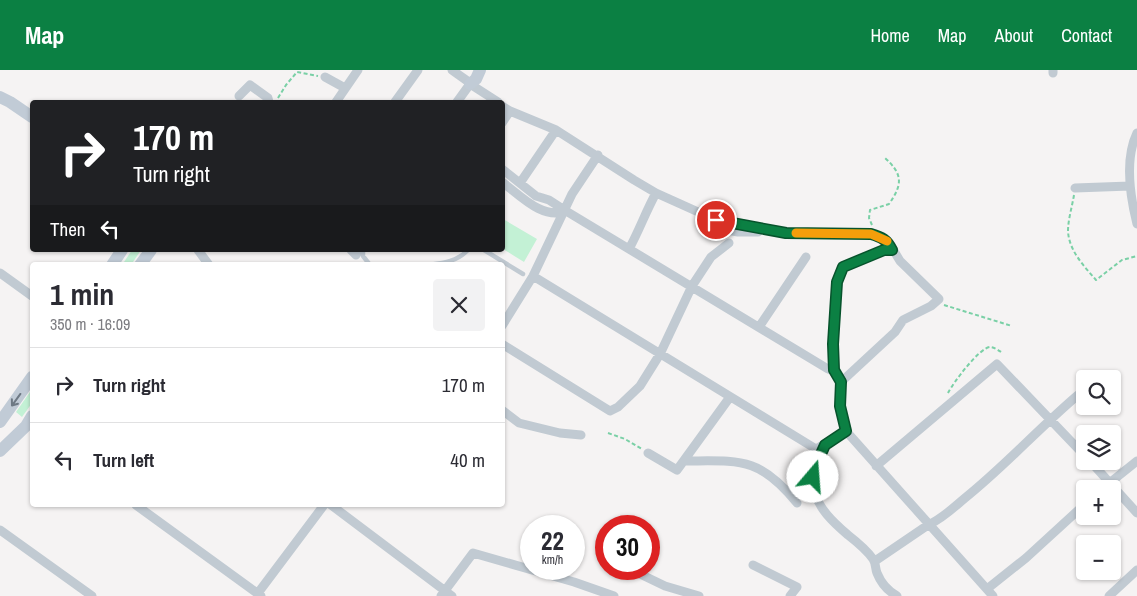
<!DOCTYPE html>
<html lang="en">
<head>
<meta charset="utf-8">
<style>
	:root { --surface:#fff; --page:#f2f2f3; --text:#2b2b33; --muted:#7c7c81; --line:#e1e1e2; --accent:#0b8043 }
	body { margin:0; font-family:"Archivo Narrow",sans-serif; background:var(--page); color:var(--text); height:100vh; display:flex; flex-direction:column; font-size:19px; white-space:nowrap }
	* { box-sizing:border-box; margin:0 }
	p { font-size:16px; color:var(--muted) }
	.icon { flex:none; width:28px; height:28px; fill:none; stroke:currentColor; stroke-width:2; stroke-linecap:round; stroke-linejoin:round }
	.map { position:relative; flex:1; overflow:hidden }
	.sheet { position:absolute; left:30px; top:192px; width:475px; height:245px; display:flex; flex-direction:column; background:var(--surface); border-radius:5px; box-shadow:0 1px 4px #0004 }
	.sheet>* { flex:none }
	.banner { position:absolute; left:30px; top:30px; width:475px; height:152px; border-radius:5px; box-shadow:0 1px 4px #0004; background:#202124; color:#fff; overflow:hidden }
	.tools { position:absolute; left:1076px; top:300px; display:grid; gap:10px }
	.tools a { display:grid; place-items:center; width:45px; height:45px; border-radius:5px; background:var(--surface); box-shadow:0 1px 4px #0004; font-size:25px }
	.speed { position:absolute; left:520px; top:445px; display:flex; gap:10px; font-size:25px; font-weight:700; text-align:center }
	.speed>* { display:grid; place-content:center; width:65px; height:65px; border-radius:50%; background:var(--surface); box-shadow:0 1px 4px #0004; line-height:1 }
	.speed small { font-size:12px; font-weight:400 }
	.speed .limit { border:8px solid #d22; background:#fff; color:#111 }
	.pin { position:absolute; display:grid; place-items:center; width:42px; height:42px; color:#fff; margin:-21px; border:2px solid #fff; border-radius:50%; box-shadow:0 1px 5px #0007 }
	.me { position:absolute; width:55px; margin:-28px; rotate:18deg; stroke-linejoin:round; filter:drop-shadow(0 0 4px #0008) }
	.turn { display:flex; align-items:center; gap:18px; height:105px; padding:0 20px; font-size:22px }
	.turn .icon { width:65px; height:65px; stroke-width:2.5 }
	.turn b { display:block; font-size:35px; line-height:42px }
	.then { display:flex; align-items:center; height:48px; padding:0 20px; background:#0003; gap:10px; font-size:19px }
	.round { display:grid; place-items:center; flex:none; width:52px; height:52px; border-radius:5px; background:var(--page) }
	.head { display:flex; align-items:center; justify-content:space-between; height:85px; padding:0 20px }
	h1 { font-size:30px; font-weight:700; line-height:38px }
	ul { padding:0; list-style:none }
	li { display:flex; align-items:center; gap:15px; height:75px; padding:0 20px; border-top:1px solid var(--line) }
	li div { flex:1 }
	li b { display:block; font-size:19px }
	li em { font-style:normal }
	header { display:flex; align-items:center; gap:30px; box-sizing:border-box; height:70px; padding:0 25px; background:var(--accent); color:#fff }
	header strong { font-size:24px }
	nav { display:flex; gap:28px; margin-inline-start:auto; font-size:18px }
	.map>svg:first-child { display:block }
	.green { fill:#c3f1d5 }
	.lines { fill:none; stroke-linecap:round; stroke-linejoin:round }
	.path { stroke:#7ad0a6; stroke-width:2; stroke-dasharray:4 2.5; stroke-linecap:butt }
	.lane { stroke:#c1cad2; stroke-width:4.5 }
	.street { stroke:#c1cad2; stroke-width:9 }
	.secondary { stroke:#c1cbd6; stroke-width:12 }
	.oneway { stroke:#6e7984 }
	.route-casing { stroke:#07532c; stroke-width:12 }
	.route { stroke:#0b8043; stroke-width:9 }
	.slow { stroke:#f59e0b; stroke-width:9 }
</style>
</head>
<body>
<header>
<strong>Map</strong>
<nav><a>Home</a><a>Map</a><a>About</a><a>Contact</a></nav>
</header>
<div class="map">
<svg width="1137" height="526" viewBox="0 0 1137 526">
	<rect width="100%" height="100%" fill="#f5f3f3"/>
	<path class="green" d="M503,149l34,20 -13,23 -21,-13z
		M132,180h9l-10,15h-9z
		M32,319v14l-10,14 -6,-5z"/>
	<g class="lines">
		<path class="path" d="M278,28l8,-13 11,-13 21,4
			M1074,125c-2,12 -6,25 -6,36 1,20 16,35 28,49l26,-20 15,-4
			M872,155l-3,-7 1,-8 19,-6c14,-20 14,-30 -5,-47
			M944,235l68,21
			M948,323c5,-10 31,-45 42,-46 4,0 8,3 11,5
			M608,363l17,6 17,10"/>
		<path class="lane" d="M363,180v6l7,9
			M484,180l39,24
			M428,195c16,-2 28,-3 40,-15"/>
		<path class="street" d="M452,0l14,10 4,4 28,18
			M1053,0v3
			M325,7l20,11
			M239,26l11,-11 18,13 1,4
			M336,32l22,-32
			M395,32l23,-32
			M457,32l13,-18
			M502,36l8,5 46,19 78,50 22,13 60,27 70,13 85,1 10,3 7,4 12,20 39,38 -8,7 -28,14 -8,12 -54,50
			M502,53l8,-12
			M1137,63c-13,27 -7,63 0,91
			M502,99l34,27 13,4 17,11
			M502,112c18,13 40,38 64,29l262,158 6,1
			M520,113l36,-53
			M1075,118l55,-2
			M716,158l22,4h20
			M629,179c10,-18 17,-38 27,-56
			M198,180l11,15
			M351,180l5,5 3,-5
			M892,180h-8l-41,17 -6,15 -4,62 1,26 7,12 -1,24 6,25 147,165
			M0,203l32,23
			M533,206l283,173 30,-18
			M502,256l31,-50 39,-82 26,-39
			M759,257l47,-70
			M502,274l108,67 8,-4 22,-21 20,-32 32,-68 19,-29 18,-14
			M502,340l17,13 41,10 21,2
			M825,375c-19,44 -13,59 23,90 9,7 18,14 25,24 3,4 2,9 4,14 4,10 11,18 20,23
			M648,383l29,17 53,-73
			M684,391c55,0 75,-5 113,42
			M1090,391l47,52
			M876,396l121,-102 88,92
			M1102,419l35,-28
			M136,435l125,91
			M331,435l121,91
			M0,460l92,66
			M875,491l53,-36c14,-6 25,-17 37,-27 40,-32 74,-70 113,-103
			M753,495l44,22 -7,9
			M638,503l27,13 34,10
			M987,519l39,-31 59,-54
			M258,523l66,-88
			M441,526l32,-43 101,29 40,14
			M1109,526l28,-26"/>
		<path class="secondary" d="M470,14l6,-5 4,-9
			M0,27l10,5 22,15
			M112,195l10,-15
			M140,195l11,-15
			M0,352l32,-45
			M0,381l26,-25 6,-10"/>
	</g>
	<defs><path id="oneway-shaft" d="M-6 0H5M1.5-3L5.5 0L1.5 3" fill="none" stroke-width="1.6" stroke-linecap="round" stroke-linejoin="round" transform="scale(1.25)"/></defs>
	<use class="oneway" href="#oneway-shaft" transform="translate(16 330) rotate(126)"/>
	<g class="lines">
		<g class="route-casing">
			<path id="route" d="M716,150l70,13 85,1c11,3 16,6 21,16h-8l-41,17 -6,15 -4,62 1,26 7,12 -1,24 6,25 -21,14 -9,20 -3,12"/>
		</g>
		<use href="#route" class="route"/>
		<path class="slow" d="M796,163l75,1 16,7"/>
	</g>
</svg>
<div class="tools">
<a><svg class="icon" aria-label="search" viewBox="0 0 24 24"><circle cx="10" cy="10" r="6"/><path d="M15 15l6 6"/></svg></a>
<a><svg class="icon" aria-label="layers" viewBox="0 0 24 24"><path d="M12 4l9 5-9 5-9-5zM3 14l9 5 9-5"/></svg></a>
<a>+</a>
<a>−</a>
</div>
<div class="speed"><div>22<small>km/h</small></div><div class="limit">30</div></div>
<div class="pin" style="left:716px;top:150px;background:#d93025"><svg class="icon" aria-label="arrive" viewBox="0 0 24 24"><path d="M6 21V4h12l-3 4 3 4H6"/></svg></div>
<svg class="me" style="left:813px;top:407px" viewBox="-20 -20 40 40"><circle r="19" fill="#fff"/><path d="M0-13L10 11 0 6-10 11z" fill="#0b8043"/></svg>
<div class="banner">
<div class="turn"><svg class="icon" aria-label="right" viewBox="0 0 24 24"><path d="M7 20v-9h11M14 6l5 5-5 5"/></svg><div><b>170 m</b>Turn right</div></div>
<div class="then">Then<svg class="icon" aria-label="left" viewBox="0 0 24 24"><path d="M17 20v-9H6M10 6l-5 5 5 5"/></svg></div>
</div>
<section class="sheet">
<div class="head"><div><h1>1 min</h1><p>350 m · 16:09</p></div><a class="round"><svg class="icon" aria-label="close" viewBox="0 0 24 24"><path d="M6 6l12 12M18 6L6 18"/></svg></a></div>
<ul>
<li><svg class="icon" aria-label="right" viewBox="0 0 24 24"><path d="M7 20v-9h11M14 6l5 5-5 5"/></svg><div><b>Turn right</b></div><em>170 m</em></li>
<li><svg class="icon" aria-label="left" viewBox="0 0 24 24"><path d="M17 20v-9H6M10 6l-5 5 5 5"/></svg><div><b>Turn left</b></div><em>40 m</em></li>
</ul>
</section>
</div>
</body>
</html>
